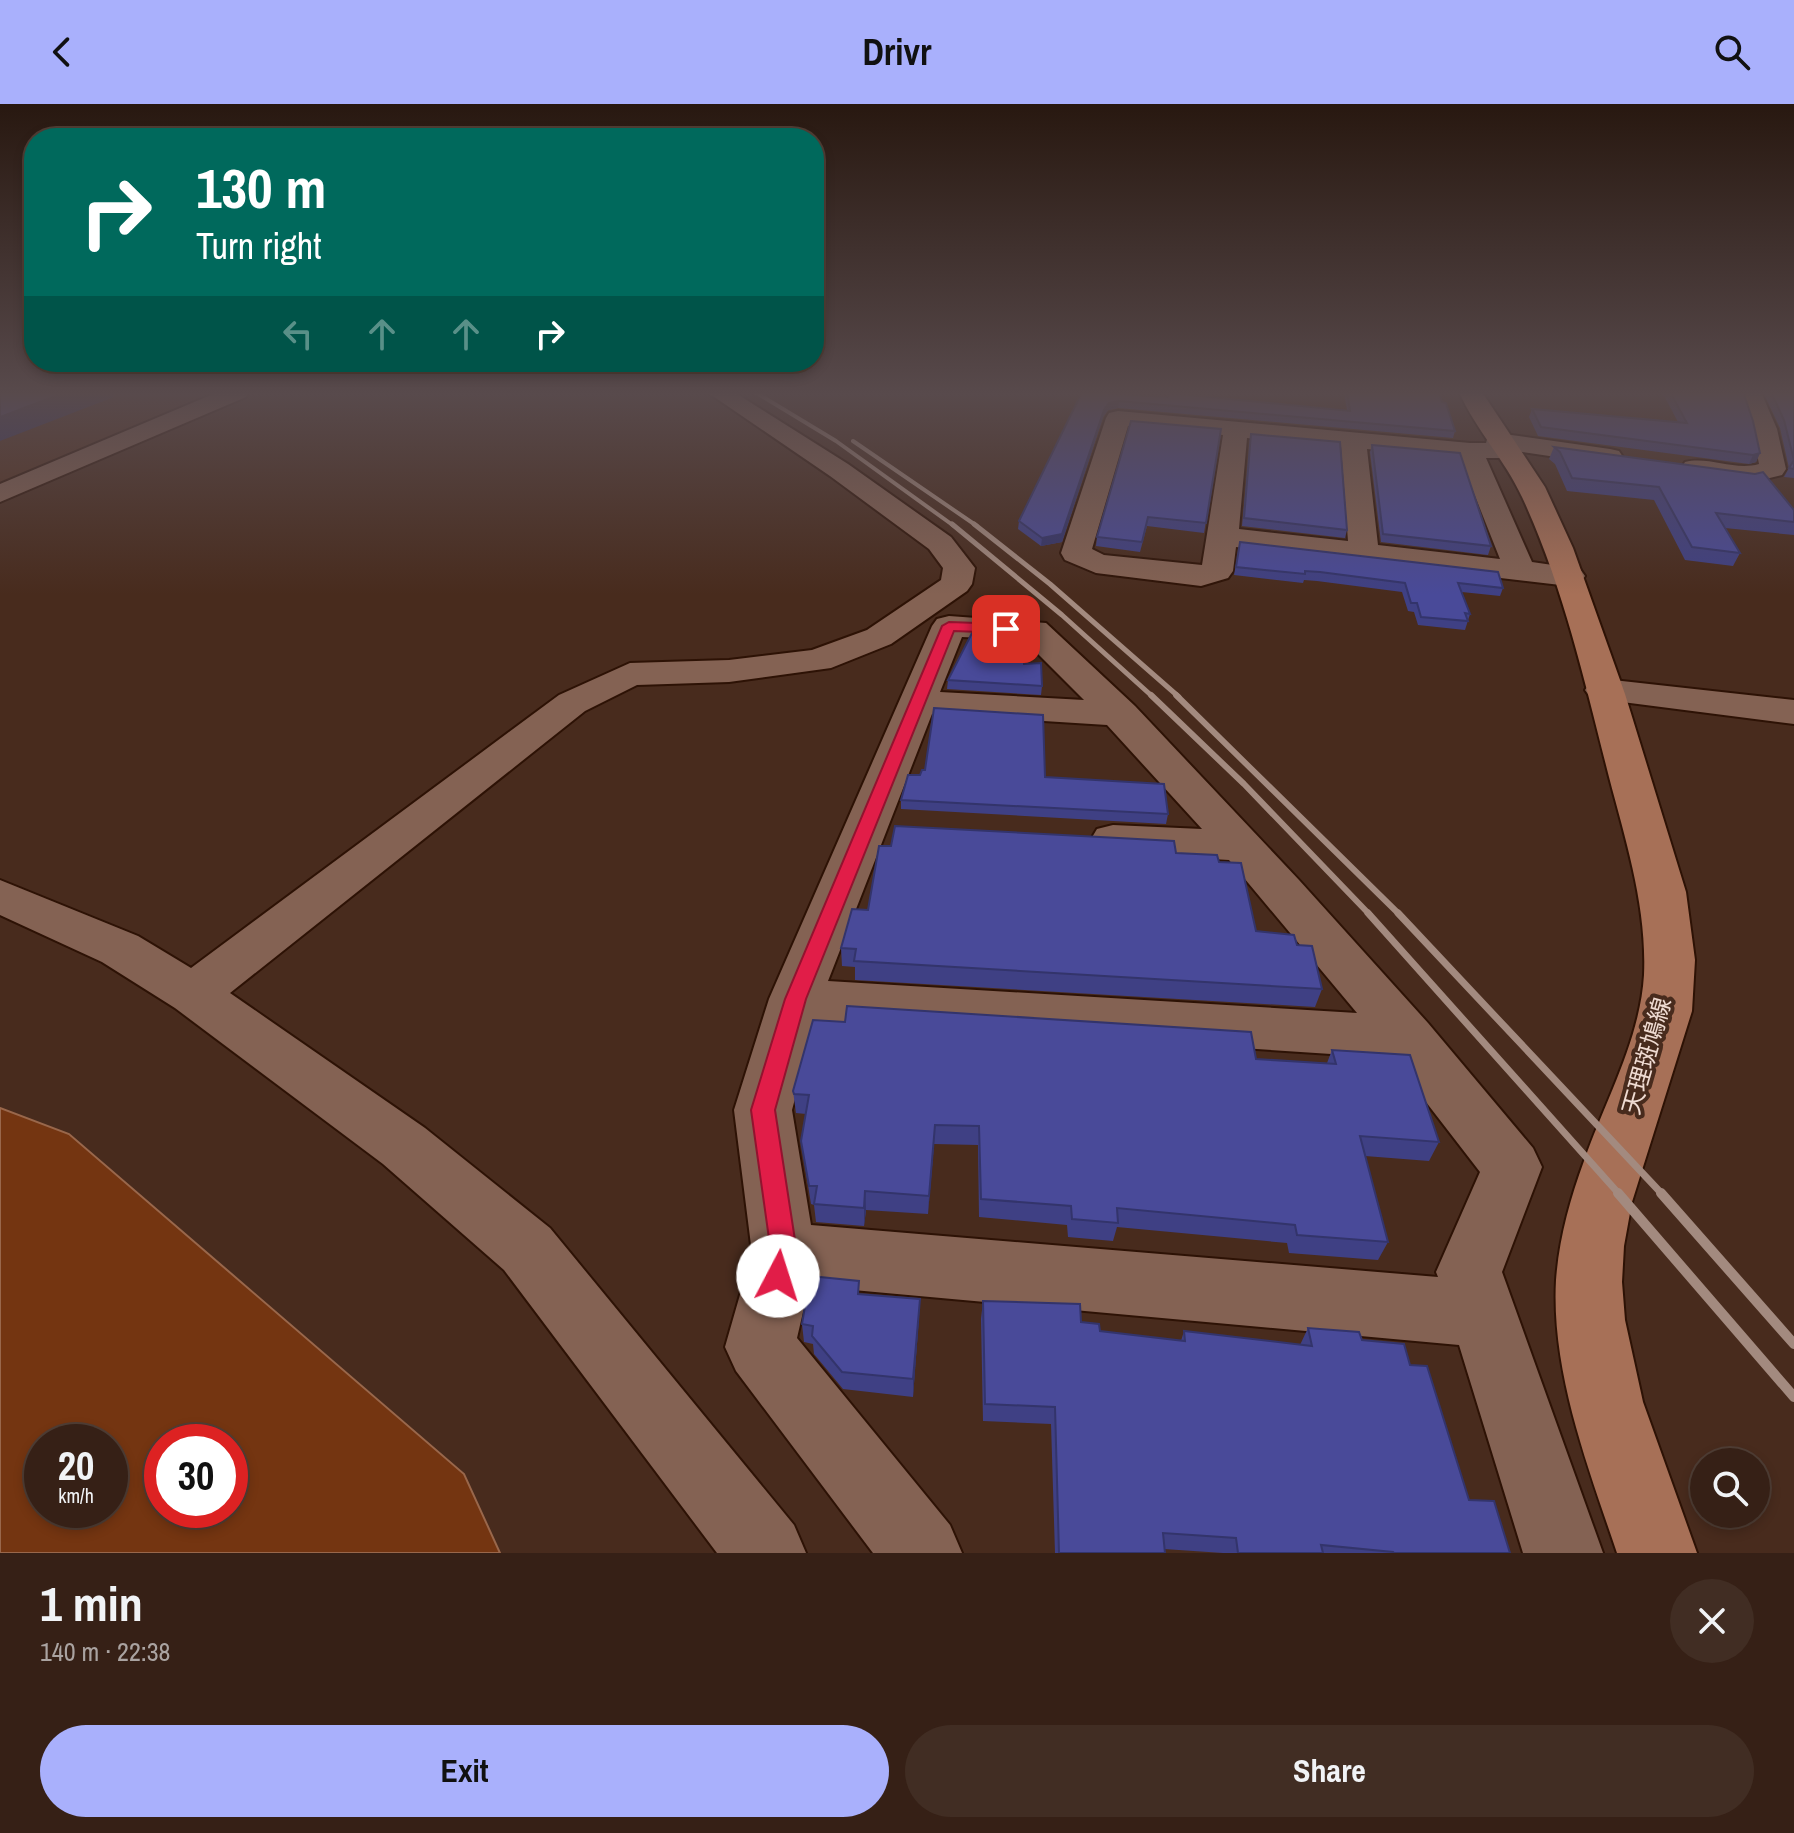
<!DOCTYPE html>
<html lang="en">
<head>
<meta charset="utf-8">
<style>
	:root { --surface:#362016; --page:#412d23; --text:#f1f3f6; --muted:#aaa3a1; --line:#503e35; --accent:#a9b0fc }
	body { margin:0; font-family:"Archivo Narrow","Noto Sans JP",sans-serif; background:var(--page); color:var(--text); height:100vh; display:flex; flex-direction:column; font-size:30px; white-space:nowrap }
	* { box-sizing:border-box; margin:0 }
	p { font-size:26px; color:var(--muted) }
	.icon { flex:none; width:44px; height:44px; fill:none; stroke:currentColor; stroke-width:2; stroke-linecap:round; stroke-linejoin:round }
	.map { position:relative; height:1449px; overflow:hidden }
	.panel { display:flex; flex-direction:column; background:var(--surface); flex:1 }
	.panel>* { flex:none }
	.banner { position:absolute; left:24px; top:24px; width:800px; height:244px; border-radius:32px; box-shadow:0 4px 12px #0003,0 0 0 2px var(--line); background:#00695c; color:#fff; overflow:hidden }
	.controls { position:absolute; left:1690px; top:1344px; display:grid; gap:16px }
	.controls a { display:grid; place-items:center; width:80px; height:80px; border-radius:50%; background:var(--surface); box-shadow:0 4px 12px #0003,0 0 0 2px var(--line); font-size:40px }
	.speed { position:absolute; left:24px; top:1320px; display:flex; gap:16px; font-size:40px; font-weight:700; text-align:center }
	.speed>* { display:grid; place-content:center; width:104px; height:104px; border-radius:50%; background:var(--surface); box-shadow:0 4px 12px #0003,0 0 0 2px var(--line); line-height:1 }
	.speed small { font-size:20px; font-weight:400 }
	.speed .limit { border:12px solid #d22; background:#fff; color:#111 }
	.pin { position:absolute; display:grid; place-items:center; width:68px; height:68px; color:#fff; margin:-34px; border-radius:16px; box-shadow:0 4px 12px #0006 }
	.me { position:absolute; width:88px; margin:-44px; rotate:5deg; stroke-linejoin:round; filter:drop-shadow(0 0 6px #0008) }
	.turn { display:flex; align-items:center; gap:28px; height:168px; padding:0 40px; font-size:36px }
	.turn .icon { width:104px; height:104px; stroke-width:2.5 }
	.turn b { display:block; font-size:56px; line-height:68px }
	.lanes { display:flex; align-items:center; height:76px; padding:0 40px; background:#0003; justify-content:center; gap:40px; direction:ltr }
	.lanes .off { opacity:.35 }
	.round { display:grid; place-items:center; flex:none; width:84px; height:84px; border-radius:42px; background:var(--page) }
	.summary { display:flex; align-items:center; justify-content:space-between; height:136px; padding:0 40px }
	h1 { font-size:48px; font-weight:700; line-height:60px }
	.action { display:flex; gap:16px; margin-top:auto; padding:16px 40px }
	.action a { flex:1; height:92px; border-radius:48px; background:var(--accent); color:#111; font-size:32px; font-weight:700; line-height:92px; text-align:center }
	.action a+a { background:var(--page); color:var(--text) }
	header { display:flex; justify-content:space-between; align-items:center; height:104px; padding:0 40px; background:var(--accent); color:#111; font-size:36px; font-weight:700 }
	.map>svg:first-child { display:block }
	.built { fill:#532f1d }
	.water { fill:#743511; stroke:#99674b; stroke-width:2; fill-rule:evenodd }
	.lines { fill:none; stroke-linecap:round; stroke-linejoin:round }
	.minor-casing { stroke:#2d1205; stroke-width:4 }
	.major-casing { stroke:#2d1205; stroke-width:4 }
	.minor { fill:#846253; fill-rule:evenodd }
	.major { fill:#a77057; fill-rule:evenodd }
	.rail-far4 { stroke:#a38a7f; stroke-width:4 }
	.rail-far3 { stroke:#a38a7f; stroke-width:5 }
	.rail-far2 { stroke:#a38a7f; stroke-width:6 }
	.rail-far1 { stroke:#a38a7f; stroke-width:7 }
	.rail { stroke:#a38a7f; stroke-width:10 }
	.wall { fill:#3f4084 }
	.shaded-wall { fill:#33346b }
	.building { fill:#494a99; stroke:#33346b; stroke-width:2 }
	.route { fill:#e11d48; stroke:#92132f; stroke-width:2 }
	.labels { text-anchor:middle; stroke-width:8; stroke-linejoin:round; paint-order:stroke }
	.street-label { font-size:24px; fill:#f0dcd3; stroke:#482b1d }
</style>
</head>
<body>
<header><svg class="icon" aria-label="back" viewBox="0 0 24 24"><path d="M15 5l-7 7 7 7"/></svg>Drivr<svg class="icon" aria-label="search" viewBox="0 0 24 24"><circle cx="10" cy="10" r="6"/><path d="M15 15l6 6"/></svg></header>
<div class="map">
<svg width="1794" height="1449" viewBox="0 0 1794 1449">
	<rect width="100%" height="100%" fill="#482b1d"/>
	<path class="built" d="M79,288h146l-225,96v-49l112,-42z"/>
	<path class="water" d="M0,1004l69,26 395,340 36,79h-500zM42,1338h68v68h-68zM162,1338h68v68h-68z"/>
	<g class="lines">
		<g class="minor-casing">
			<path id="minor" d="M218,288h31l-3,5 -246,105v-18z
				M707,288h27l114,72 103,73 24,31 -3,16 -5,7 -76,53 -60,24 -102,14 -92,3 -52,26 -355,282 195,135 125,100 244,297 12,28h-89l-213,-283 -121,-106 -208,-156 -73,-46 -102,-47v-35l138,56 53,32 368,-273 71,-32 99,-3 83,-10 55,-20 74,-50 2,-12 -14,-19 -99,-73z
				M1738,288h23l16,37 9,40 -4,6 -33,8 -64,-9 -4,-6 4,-6c24,-6 49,9 74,2l-7,-35z
				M1118,307l352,32h16l2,-7 9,-3 113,16 9,2 4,6 -4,6 -9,2 -94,-14 -12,7h-18l46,104 48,7 5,7 -5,7 -11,3 -333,-39 -3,24 -5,7 -27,8 -105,-13 -31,-13 -4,-7 45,-135 3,-5zM1128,322l95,9 -21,130 -98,-10 -12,-6zM1247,334l94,8 7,95 -109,-12zM1367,345l93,9 40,101 -122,-14z
				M949,512l97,7 89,83 164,174 129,143 105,125 9,19 -40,105 101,281h-80l-64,-208 -650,-59 -12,52 153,187 12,28h-89l-137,-182 -11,-24 27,-94 -18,-143 35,-111 163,-373 5,-7zM962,533l62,3 60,60 -144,-8zM932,610l175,11 95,104 -89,-4 -16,4 -6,10 6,10 16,4 116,7 128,153 -529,-32zM816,916l576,38 88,114 -44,100 2,5 -627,-52 -19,-115z
				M1604,575l190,21v24l-203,-26 -6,-8 6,-8z"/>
		</g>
		<g class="major-casing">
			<path id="major" d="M1459,288h23l63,95 28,61 52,146 61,198 9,68 -3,51 -60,191 -8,44 -2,36 3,38 18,82 54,151h-80c-29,-86 -66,-181 -61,-273 3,-41 14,-81 28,-119 21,-60 56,-121 60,-186 3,-68 -18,-133 -35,-198 -24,-94 -46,-192 -87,-280 -17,-37 -46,-67 -63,-105z"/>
		</g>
		<use href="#minor" class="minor"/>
		<use href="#major" class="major"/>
		<path class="rail-far4" d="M755,288l81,49 118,85
			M853,337l124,85"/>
		<path class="rail-far3" d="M952,420l110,91 91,82
			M974,420l76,60 129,113"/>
		<path class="rail-far2" d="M1151,591l93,89 126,131
			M1176,591l224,220"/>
		<path class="rail-far1" d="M1368,809l252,282
			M1398,809l265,282"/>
		<path class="rail" d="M1618,1089l176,204
			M1661,1089l133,151"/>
	</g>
	<path class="wall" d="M1082,288l265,18 -3,-18h95l16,39 -2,7 -335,-30 -10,2 -5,7 -41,125 -21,4 -23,-17 1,-8z
		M1662,288h81l17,61 -4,9 -7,2 -211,-28 -9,-19 3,-8 146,13z
		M1763,288h31v86l-10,-1 5,-9 -9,-40z
		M1221,325l-17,104 -57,-7 -7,26 -44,-6 1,-9z
		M1251,330l96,96 -2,8 -103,-12z
		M1372,341l119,101 -3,9 -107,-13 -11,-90z
		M1554,343l240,63v25l-69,-7 15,25 -7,13 -48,-6 -31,-60 -87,-9 -12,-27 -6,-5z
		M1240,438l263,46 -3,8 -38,-4 8,22 -5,16 -47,-5 -4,-13 -6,-1 -6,-19 -85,-11 -13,-1 -1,3 -69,-8z
		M1013,538l11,22 18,22 -1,9 -94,-6 1,-9z
		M1045,673l123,37 -2,10 -265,-15v-9z
		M1176,749l43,9 37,69 41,14 25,44 -7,18 -460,-27v-13l-13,-1 -1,-18 27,-38z
		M1332,946l107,92 -10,19 -64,-5 23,86 -10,18 -89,-7 -2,-10 -170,-16 -4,14 -45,-4 -1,-12 -88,-8 -1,-72 -44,-1 -6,70 -62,-4 -2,16 -48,-4 -2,-17 -3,-1 -10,-63 5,-27 -10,-1 -3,-22 463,-32 71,4z
		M860,1190l59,23 -6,80 -70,-8 -29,-35 -1,-10 -9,-2 -2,-18z
		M983,1197l98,21 19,9 81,10 3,-10 116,14 8,-17 54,12 48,25 59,135 41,53h-287l-59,-4 1,4h-110l-4,-129 -68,-3 -2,-102z"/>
	<path class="shaded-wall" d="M66,288h46l2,5 -114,44v-24z
		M1119,297l-1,7 -10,2 -5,7 -41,125 -21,4 1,-8 62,-128 5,-7z
		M1760,349l-4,9 -7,2 4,-9z
		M935,1021l-1,19 -6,70 1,-18z
		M865,1087l1,19 -2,16v-18z
		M920,1195l-1,18 -6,80v-18z"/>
	<path class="building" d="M0,288h66l-66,25z
		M1082,288l86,5 1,-4 181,18 -3,-19h92l3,10 4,1 9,28 -336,-30 -10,2 -5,7 -42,124 -20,4 -23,-17z
		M1670,288h73l10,29 7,32 -7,2 -212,-28 -9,-18 155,14z
		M1771,288h23v77l-5,-1 5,-8 -10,-40z
		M1131,317l90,8 -15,94 -58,-6 -6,25 -45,-5z
		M1251,330l89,8 7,88 -103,-12z
		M1372,341l88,8 31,93 -108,-12z
		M1554,343l201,27 8,-2 31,38v12l-78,-9 24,40 -48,-6 -33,-60 -87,-9 -12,-26z
		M1240,438l258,30 5,16 -45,-5 12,31 -5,-1 3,8 -47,-4 -4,-14h-6l-6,-20 -85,-11 -15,-1v3l-69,-7z
		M972,529l41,2v7h11v22l17,-1 1,23 -94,-6z
		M934,604l109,7 2,62 119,7 4,30 -267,-14 7,-25h12l2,-5h3z
		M895,722l279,15 2,12 41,2 2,7 22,1 15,68 38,4 3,10 15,1 10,43 -468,-28 2,-12 -15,-1 11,-39 16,1 11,-64h12z
		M847,902l404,26 5,27 80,5 -4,-14 78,5 29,87 -79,-6 28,106 -91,-7 -2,-10 -178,-17 1,15 -46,-4 -1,-13 -90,-7 -2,-73 -44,-1 -6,71 -64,-5 -1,17 -50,-4 3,-18h-8l-8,-45 8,-46 -15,-1 -1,-3 20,-71 32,2z
		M810,1172l49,5 -1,13 62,5 -7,80 -71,-7 -30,-36 1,-10 -11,-2z
		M983,1197l97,3 1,18 18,2 1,7 85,10 -1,-10 128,15 -4,-18 51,4 3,8 42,4 6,21 17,1 42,134 25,1 16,52h-116l-1,-1 -72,-7 2,8h-85l-2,-15 -73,-5 2,20h-106l-4,-146 -70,-3z"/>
	<linearGradient id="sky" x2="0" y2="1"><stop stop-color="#281810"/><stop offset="0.59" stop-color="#584a4c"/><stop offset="1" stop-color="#584a4c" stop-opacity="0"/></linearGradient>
	<rect width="1794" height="491" fill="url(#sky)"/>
	<path class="route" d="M949,518l57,2 7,5 -7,4 -52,-2 -148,368 -31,111 22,143 -9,33 -10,3 -10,-3 -4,-10 7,-23 -20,-143 34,-111 157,-373z"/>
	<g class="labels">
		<g class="street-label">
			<text transform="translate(1647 952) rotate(-74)" y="8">天理斑鳩線</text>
		</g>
	</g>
</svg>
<div class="controls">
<a><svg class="icon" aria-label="search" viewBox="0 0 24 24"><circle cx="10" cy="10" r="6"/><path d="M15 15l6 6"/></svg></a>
</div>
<div class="speed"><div>20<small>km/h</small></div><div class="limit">30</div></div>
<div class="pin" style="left:1006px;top:525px;background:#d93025"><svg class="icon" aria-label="arrive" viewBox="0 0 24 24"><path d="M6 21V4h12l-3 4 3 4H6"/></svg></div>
<svg class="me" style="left:778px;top:1172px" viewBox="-20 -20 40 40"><circle r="19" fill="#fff"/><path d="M0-13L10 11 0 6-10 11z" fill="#e11d48"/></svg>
<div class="banner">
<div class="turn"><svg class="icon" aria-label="right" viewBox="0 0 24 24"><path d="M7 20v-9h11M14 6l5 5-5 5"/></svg><div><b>130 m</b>Turn right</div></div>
<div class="lanes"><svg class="icon off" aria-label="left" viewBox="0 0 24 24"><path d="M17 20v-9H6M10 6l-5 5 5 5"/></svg><svg class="icon off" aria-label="ahead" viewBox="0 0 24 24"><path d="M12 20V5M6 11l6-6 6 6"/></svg><svg class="icon off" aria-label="ahead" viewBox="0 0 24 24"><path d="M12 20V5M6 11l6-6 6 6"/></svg><svg class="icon" aria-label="right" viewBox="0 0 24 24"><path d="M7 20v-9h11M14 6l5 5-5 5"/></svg></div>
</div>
</div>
<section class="panel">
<div class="summary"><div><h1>1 min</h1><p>140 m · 22:38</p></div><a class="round"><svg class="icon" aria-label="close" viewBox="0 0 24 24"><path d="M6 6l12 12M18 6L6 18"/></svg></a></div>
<div class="action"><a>Exit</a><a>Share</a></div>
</section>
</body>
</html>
